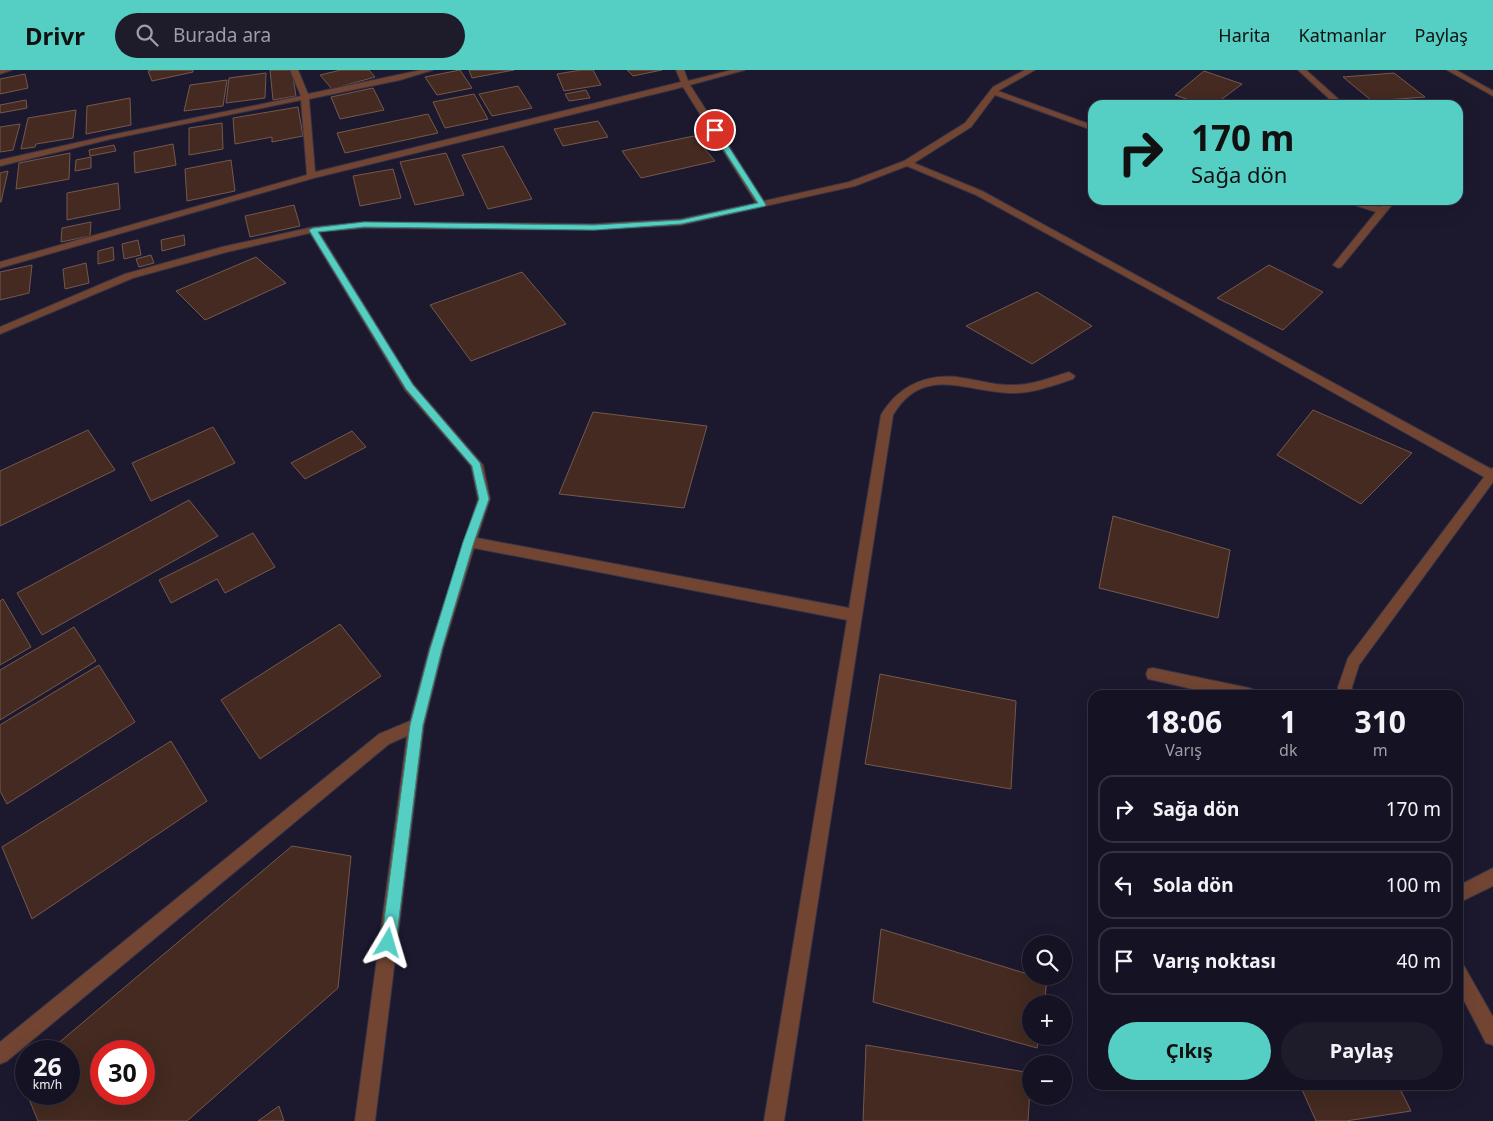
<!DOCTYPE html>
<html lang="tr">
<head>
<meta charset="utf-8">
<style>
	:root { --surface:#151323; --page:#1e1c2b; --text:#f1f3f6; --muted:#9d9ea6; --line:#343241; --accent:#55cec4 }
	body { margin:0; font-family:"Noto Sans",sans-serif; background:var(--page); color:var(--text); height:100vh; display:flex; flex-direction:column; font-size:19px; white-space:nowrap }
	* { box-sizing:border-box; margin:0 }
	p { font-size:16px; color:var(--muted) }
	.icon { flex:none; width:28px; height:28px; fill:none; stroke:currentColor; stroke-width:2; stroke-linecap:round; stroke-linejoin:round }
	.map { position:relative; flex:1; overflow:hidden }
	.side { position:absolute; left:1088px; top:620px; width:375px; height:400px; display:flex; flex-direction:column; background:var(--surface); border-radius:15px; box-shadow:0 5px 20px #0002,0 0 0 1px var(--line) }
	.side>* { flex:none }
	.banner { position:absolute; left:1088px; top:30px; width:375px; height:105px; border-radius:15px; box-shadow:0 5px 20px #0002,0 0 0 1px var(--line); background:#55cec4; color:#111; overflow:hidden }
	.tools { position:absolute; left:1022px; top:865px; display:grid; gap:10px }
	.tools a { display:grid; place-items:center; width:50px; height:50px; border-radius:50%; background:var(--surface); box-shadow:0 5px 20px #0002,0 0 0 1px var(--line); font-size:25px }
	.speed { position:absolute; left:15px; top:970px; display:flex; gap:10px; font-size:25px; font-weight:700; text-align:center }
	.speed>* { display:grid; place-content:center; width:65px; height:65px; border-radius:50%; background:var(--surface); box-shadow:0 5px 20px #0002,0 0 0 1px var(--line); line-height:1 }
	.speed small { font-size:12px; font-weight:400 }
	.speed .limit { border:8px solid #d22; background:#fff; color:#111 }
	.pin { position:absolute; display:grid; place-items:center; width:42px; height:42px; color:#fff; margin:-21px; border:2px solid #fff; border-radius:50%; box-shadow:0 1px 5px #0007 }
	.me { position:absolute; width:55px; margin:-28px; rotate:7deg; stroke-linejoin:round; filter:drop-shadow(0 0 4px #0008) }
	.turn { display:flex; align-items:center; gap:18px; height:105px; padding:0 20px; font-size:22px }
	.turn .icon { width:65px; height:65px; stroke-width:2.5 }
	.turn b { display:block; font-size:35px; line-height:42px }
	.eta { display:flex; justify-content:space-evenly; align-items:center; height:85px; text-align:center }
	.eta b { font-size:30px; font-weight:700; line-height:35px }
	.primary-button { display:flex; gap:10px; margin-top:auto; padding:10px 20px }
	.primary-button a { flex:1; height:58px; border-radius:30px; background:var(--accent); color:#111; font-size:20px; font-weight:700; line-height:58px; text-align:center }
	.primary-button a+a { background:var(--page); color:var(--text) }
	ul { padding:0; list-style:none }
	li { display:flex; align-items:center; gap:15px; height:68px; margin:0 10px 8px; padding:0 10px; border:2px solid var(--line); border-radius:15px }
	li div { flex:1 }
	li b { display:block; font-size:19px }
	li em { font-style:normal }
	header { display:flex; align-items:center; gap:30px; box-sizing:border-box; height:70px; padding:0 25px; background:var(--accent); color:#111 }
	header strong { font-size:24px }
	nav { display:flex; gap:28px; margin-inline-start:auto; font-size:18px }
	.search { width:350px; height:45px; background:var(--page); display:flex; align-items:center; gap:12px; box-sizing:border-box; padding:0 18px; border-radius:28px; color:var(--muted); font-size:19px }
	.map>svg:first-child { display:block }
	.building { fill:#442a20; stroke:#75584d; fill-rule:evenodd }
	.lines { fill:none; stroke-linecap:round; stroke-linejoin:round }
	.service-casing { stroke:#353348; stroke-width:2 }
	.minor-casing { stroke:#353348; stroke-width:2 }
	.service { fill:#714532; fill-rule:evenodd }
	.minor { fill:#714532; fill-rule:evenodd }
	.route { fill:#55cec4; stroke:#37867f }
</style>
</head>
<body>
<header>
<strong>Drivr</strong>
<div class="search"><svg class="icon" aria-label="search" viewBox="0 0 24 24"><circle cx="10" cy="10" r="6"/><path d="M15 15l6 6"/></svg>Burada ara</div>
<nav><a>Harita</a><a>Katmanlar</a><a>Paylaş</a></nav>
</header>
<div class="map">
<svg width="1493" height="1051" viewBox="0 0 1493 1051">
	<rect width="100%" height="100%" fill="#1c192f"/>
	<path class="building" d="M154,0h39v2l-41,9 -4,-10z
		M270,0h22l4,26 -23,4z
		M341,0h28l6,7 -43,12 -12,-14z
		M460,0l12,18 -35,7 -12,-18z
		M469,0h45l-42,8z
		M581,0h12l8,15 -37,6 -7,-17z
		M627,0h35l-29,6z
		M1204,1l38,13 -28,21h-11l-28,-10z
		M266,3l-1,25 -39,5 3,-25z
		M1394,3l31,24 -53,4 -29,-24z
		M25,4l3,14 -28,6v-15z
		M227,10l-4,26 -39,5 6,-26z
		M518,16l14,22 -40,8 -13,-22z
		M373,18l11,22 -44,9 -9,-22z
		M586,20l4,8 -21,3 -4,-7z
		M474,24l14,25 -43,9 -12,-26z
		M130,28l1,27 -45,9 1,-28z
		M26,30l1,8 -27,5v-8z
		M298,37l5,29 -31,6v-5l-37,7 -2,-26z
		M76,40l-3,28 -37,6 -1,3 -14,2 7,-31z
		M428,44l10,19 -93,20 -8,-20z
		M598,51l10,16 -45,9 -9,-17z
		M222,53l1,26 -34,6v-27z
		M20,54l-7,26 -13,2v-25z
		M694,66l21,25 -74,17 -19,-27z
		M173,74l3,21 -41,8 -1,-21z
		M114,75l2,6 -26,5 -1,-6z
		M503,76l29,53 -44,10 -26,-54z
		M70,83l-1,26 -53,10 3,-26z
		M446,83l18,42 -49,10 -15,-43z
		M91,87v11l-16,3 1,-11z
		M231,90l4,31 -48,10 -2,-32z
		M393,99l8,29 -41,8 -7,-30z
		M8,101l-7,31h-1v-29z
		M118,113l2,26 -53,11v-27z
		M294,135l6,21 -50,11 -5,-21z
		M91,152l-1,14 -29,6 1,-14z
		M184,165l1,10 -23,6 -1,-11z
		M138,170l3,15 -17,4 -2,-15z
		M113,177l1,13 -16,4v-13z
		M151,185l3,8 -15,4 -3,-8z
		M256,187l30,26 -81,37 -29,-29z
		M86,193l3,20 -24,6 -2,-20z
		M32,195l-3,28 -29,7v-28z
		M1269,195l54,27 -40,38 -66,-32z
		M522,202l44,52 -95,37 -41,-56z
		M1037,222l55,34 -60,38 -66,-38z
		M1313,340l99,43 -51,51 -84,-49z
		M593,342l114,14 -23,82 -125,-14z
		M213,357l22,36 -84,38 -19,-38z
		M88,360l27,40 -115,56v-55z
		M352,361l14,16 -61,32 -14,-16z
		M189,430l29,36 -176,99 -25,-42z
		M1113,446l117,34 -12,68 -119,-30z
		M253,463l22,34 -50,26 -8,-14 -46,24 -12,-23z
		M3,529l28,48 -31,18v-64z
		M340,554l41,52 -121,83 -39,-59z
		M74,557l22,34 -96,59v-50z
		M99,595l36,57 -128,82 -7,-13v-66z
		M880,604l136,27 -5,88 -146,-25z
		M171,671l36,60 -175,118 -30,-72z
		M292,776l59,10 -13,132 -151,133h-149l-11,-27h42v-43h-20zM101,981h43v43h-43z
		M881,859l166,51 -3,24h-13v32h8l-2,12 -164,-46z
		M866,975l165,28 -3,48h-165z
		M26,1000v21l-6,-16z
		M1300,1015h98l13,26 -65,10h-30z
		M279,1036l5,15h-26z"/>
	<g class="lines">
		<g class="service-casing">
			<path id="service" d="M1153,598l96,20 5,2 2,5h-37l-66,-15 -5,-1 -2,-5 2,-5z"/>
		</g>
		<g class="minor-casing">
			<path id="minor" d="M0,0h12l-12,4z
				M290,0h8l10,24 113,-24h12l-33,10 -91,19 6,73 366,-90 -5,-12h8l4,11 44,-11h13l-55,15 74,116 85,-19 55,-21 61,-38 28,-36 32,-17h10l-37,21 94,34v5l-97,-35 -24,32 -57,36 68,28 509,278 2,-1v14l-134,183 -7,22v8h-14v-8l10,-29 136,-181 -310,-174 -198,-108 -69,-29 -52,20 -174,39 -87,5 -230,-2 -45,4 94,152 70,81 7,34 -13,39 372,70 32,-193c18,-30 48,-43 82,-37 15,2 30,7 46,7 21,1 40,-7 60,-13l6,4 -2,3c-21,7 -42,15 -64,14 -45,-2 -86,-28 -116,22l-109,706h-20l83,-501 -373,-72 -31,101 -19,76 -49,396h-20l52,-385 -18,8 -382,317 -7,3v-22l379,-308 31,-13 19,-72 49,-150 -7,-33 -66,-76 -95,-157 -83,19 -94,26 -133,56v-7l125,-53 97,-27 91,-20 51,-5 230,2 87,-5 75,-16 -73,-116 -369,91 -314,90v-6l307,-87 -6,-75 -190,39 -111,27v-6l111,-25 190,-39z
				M1298,0h8l39,35h-9z
				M1447,0h9l37,21v5z
				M1339,130h15l26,7 6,-7h10l-55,67 -3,1 -5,-3 43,-53z
				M1493,798v18l-35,17v-17z
				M1458,893l6,3 29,51v28l-7,-2 -28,-54z"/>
		</g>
		<use href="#service" class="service"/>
		<use href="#minor" class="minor"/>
	</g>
	<path class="route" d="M715,58l3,2 48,75 -1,1 -84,18 -87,6 -230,-3 -46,5 95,153 67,78 9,36 -15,43 -32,107 -19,76 -27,218 -3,5 -5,2 -5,-2 -2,-5 29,-218 20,-76 33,-107 16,-43 -7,-33 -66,-77 -97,-159 4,-2 51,-6 230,3 87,-5 77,-17 -47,-73z"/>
</svg>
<div class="tools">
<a><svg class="icon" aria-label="search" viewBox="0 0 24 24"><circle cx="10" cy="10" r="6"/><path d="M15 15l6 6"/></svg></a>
<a>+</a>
<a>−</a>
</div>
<div class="speed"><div>26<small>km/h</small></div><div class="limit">30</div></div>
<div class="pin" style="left:715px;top:60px;background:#d93025"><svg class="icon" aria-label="arrive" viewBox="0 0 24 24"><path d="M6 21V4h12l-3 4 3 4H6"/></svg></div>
<svg class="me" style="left:388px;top:873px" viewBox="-20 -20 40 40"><path d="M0-17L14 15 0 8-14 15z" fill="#55cec4" stroke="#fff" stroke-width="4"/></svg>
<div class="banner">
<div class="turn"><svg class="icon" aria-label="right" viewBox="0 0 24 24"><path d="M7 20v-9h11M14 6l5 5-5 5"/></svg><div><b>170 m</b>Sağa dön</div></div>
</div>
<section class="side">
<div class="eta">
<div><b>18:06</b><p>Varış</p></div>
<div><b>1</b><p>dk</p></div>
<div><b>310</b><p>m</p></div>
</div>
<ul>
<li><svg class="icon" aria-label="right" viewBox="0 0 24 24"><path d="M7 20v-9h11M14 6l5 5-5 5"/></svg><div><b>Sağa dön</b></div><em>170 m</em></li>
<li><svg class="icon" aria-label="left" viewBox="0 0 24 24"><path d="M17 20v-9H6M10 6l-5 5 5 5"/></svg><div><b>Sola dön</b></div><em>100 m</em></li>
<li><svg class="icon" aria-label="arrive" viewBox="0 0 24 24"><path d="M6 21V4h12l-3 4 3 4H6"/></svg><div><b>Varış noktası</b></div><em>40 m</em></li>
</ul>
<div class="primary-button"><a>Çıkış</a><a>Paylaş</a></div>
</section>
</div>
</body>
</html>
